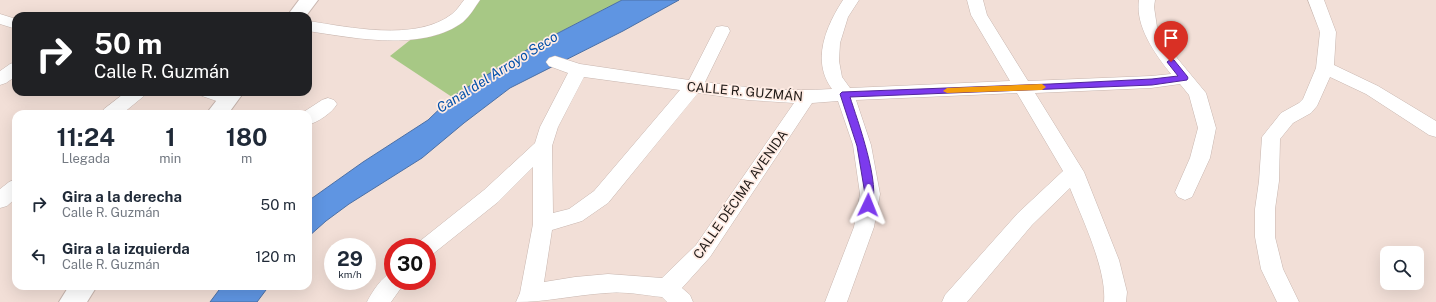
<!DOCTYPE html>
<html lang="es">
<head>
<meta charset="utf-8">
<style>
	:root { --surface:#fff; --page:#f6f6f7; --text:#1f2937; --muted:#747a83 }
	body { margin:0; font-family:"Public Sans",sans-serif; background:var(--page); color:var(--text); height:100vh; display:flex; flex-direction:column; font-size:15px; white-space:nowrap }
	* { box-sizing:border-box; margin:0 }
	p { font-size:13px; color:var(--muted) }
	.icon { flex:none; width:22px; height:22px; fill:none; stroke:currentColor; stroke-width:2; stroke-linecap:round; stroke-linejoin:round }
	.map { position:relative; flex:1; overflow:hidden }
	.sheet { position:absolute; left:12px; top:110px; width:300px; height:180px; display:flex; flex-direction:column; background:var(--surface); border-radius:12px; box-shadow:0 4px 16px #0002 }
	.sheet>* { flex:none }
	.hud { position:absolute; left:12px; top:12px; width:300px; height:84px; border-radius:12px; box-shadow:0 4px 16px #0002; background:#202124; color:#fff; overflow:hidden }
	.controls { position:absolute; left:1380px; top:246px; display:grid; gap:8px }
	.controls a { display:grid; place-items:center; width:44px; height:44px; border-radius:8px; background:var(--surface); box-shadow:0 4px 16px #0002; font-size:20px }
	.speed { position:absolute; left:324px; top:238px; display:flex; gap:8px; font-size:20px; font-weight:700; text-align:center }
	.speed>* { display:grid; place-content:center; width:52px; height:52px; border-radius:50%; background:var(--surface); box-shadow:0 4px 16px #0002; line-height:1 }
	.speed small { font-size:10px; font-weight:400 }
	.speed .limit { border:6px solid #d22; background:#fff; color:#111 }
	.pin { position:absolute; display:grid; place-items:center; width:34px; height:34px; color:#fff; margin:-41px -17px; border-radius:50% 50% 50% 0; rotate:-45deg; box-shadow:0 0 4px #0007 }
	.pin .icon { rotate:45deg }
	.me { position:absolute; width:44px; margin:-22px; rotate:2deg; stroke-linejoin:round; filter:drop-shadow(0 0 3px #0008) }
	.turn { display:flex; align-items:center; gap:14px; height:84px; padding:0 16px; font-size:18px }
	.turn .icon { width:52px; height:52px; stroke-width:2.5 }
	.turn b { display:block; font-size:28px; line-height:34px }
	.eta { display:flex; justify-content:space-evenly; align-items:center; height:68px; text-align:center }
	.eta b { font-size:24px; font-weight:700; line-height:28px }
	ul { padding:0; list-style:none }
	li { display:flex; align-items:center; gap:12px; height:52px; padding:0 16px }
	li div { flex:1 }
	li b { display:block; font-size:15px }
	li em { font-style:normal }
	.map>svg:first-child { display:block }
	.green { fill:#a7c885 }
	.water { fill:#5f95e2; stroke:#4c70a5 }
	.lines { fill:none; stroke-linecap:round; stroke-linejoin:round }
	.street-casing { stroke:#c8b6af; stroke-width:1 }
	.secondary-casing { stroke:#c8b6af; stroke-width:2 }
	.street { fill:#fff; fill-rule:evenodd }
	.secondary { fill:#fff; fill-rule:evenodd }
	.route { fill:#7c3aed; stroke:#51269a }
	.slow { fill:#f59e0b }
	.labels { text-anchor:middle; stroke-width:3.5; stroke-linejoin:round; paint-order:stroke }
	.street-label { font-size:13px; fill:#1f1916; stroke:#ffece4 }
	.water-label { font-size:14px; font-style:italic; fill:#0250aa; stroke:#ffece4 }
</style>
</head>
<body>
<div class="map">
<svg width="1436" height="302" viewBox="0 0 1436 302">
	<rect width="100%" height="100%" fill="#f2dfd7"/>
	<path class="green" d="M472,0h150l-89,46 -81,51 -62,-41 29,-23 21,-6z"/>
	<path class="water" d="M622,0h57l-56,31 -113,57 -46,35 -42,35 -73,46 -23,17 -18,16v-36l55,-39 65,-42 24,-23 81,-51z
		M222,286h47l-12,16h-47z"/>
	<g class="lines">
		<g class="street-casing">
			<path id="street" d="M464,0h16c-5,7 -10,16 -17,22 -40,30 -109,16 -155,9v-10c41,6 108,21 144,-7 5,-4 8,-9 12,-14z
				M843,0h16l-11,17 -8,26 -1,18 3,16 8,11 160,-7 -39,-66 -4,-15h16l4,15 41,66 123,-5 20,-2c-16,-20 -36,-48 -32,-74h16l-1,7 3,20 20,31 29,35 10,35 -6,30 -18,39 -7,3 -7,-3 -3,-5 15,-34 8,-30 -9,-33 -9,-11 -29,4 -116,5 49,79 35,88 8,32 -1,10h-22c3,-32 -22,-84 -34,-114l-38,37 -65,77h-25l3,-7 73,-82 45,-42 -46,-78 -161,7 15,45 9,49 -6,33 -27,75h-22l29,-75 6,-33 -7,-49 -15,-44 -26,2 -102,154 -28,31 8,7 3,7h-26l-5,-5c-18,-2 -38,-6 -56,-4 -31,2 -60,9 -90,9l4,-9 13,-69v-57l-35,35 -64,51 -7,3v-9h-11l4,-6 64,-51 51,-47 5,-16 28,-54 -19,-7 -3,-4 3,-4 6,-2 25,8 109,16 25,-49 2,-4 6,-1 6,1 2,4 -25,51c42,6 84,10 127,7 -21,-28 -6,-63 11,-89zM584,77l96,13 -86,101 -25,18 -16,4 -1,-67 6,-19zM698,93l50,7 46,3 -98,142 -34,33 -54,-4 -33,3 -31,5 8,-52 30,-9 26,-18z
				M1308,0h16l12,32 -2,33 44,21 58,35v16l-7,-2 -63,-41 -36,-17 -13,29 -6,7 -18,10 -13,16 -1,42 -4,28v28l8,32 16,33h-22l-16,-33 -6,-32v-28l4,-28 3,-44 19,-24 18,-10 4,-4 13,-31 4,-36z
				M0,14l16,5v10l-16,-5z
				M16,62v14l-10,7 -6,2v-14l10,-7z
				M126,92h21l-3,4 -22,18h-21l3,-5z
				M199,92h28l7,3 3,4 -3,4 -6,2 -26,-9z
				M328,98l6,2 3,4c-5,9 -19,18 -29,21v-11l-6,-1 20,-13z
				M16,179v19l-9,8 -7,2v-19l9,-7z
				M393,272v9h13l-15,21h-24c5,-10 15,-26 26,-30z"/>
		</g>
		<g class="secondary-casing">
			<path id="secondary" d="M299,0h19l-12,16h-19z
				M223,92h21l-16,22h-22z
				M69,286h28l-10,16h-28z"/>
		</g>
		<use href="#street" class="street"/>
		<use href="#secondary" class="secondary"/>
	</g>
	<path class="route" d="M1171,59l3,1 13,16 1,2 -1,2 -35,5 -302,12c7,22 32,90 21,110h-7l-1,-2 2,-11 -8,-48 -17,-52 2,-2 208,-8 102,-5 26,-3 -11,-14z"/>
	<path class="slow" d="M1042,84l4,3 -4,3 -95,3 -4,-2 4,-3z"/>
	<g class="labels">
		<g class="street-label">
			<text transform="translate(745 91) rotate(5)" y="5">CALLE R. GUZMÁN</text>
			<text transform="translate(740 194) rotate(-55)" y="5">CALLE DÉCIMA AVENIDA</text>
		</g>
		<g class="water-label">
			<text transform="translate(497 72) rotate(-32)" y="5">Canal del Arroyo Seco</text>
		</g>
	</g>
</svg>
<div class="controls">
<a><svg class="icon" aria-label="search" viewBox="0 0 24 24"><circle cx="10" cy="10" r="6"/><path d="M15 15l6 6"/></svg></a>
</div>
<div class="speed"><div>29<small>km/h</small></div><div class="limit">30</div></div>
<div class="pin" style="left:1171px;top:62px;background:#d93025"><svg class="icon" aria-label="arrive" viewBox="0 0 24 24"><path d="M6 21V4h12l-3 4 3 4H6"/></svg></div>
<svg class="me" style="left:868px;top:205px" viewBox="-20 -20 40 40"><path d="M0-17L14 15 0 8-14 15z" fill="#7c3aed" stroke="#fff" stroke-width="4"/></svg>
<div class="hud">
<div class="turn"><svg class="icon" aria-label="right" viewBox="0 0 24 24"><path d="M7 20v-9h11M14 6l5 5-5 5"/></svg><div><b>50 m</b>Calle R. Guzmán</div></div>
</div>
<section class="sheet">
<div class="eta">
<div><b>11:24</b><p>Llegada</p></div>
<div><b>1</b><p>min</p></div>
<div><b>180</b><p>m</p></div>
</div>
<ul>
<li><svg class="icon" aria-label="right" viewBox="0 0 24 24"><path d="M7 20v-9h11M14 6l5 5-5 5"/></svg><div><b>Gira a la derecha</b><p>Calle R. Guzmán</p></div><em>50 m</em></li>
<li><svg class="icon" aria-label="left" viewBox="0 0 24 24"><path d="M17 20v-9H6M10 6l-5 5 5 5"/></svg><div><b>Gira a la izquierda</b><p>Calle R. Guzmán</p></div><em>120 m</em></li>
</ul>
</section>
</div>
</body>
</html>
